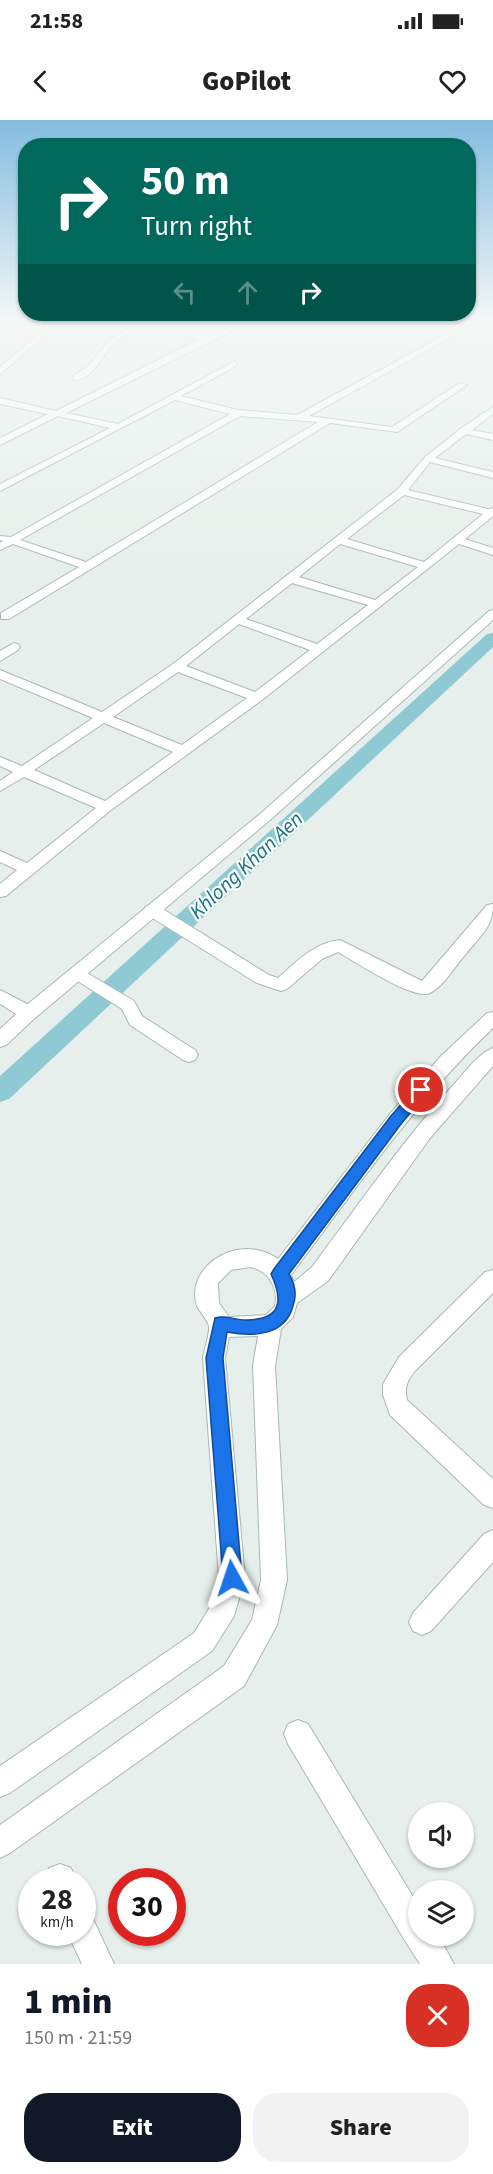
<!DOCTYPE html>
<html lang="en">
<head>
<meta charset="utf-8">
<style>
	:root { --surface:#fff; --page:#f2f2f2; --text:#222; --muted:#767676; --accent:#111827 }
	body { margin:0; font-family:"Source Sans 3",sans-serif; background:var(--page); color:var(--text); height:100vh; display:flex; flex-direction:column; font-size:22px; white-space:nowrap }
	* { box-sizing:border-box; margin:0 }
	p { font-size:20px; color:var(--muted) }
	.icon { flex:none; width:33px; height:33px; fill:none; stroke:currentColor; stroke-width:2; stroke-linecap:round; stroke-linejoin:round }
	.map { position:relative; height:1844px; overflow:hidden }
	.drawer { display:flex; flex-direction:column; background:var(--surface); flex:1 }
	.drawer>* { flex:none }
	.banner { position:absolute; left:18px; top:18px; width:458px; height:183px; border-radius:24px; box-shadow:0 2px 4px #0004; background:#00695c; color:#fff; overflow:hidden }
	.tools { position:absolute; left:408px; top:1682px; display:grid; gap:12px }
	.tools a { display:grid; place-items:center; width:66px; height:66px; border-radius:50%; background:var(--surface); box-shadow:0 2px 4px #0004; font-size:30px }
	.speed { position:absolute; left:18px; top:1748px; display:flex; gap:12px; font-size:30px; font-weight:700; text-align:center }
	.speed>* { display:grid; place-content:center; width:78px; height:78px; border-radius:50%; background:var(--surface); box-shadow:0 2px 4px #0004; line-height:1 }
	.speed small { font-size:15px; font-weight:400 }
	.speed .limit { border:9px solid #d22; background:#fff; color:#111 }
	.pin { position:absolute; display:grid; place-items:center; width:51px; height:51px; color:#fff; margin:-26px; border:3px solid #fff; border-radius:50%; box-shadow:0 2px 6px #0007 }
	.me { position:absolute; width:66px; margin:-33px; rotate:355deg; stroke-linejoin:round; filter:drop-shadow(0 0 4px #0008) }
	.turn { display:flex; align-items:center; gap:21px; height:126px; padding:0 24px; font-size:27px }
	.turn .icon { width:78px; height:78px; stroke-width:2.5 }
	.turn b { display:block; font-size:42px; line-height:51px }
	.lanes { display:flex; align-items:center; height:57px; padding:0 24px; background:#0003; justify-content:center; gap:30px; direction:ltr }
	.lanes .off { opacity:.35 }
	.round { display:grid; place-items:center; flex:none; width:63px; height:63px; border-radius:24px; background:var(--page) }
	.head { display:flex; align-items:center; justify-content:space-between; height:102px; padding:0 24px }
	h1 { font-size:36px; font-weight:800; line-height:45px; color:var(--accent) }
	.button { display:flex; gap:12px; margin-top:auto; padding:12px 24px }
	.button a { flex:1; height:69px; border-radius:24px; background:var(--accent); color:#fff; font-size:24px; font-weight:800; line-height:69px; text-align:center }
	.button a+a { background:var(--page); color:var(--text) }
	.status { display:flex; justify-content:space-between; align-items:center; height:42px; padding:0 30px; background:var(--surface); direction:ltr }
	.status svg { height:16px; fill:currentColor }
	header { display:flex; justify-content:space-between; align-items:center; height:78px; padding:0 24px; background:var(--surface); font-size:27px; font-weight:800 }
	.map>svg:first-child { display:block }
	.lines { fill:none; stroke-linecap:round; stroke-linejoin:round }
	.canal { fill:#8ec9d4; fill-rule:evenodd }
	.street-casing { stroke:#a8b8b2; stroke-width:2 }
	.secondary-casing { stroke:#a4bbb3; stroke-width:2 }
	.street { fill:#fff; fill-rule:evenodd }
	.secondary { fill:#fff; fill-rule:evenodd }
	.route { fill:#1a73e8; stroke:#114b97; stroke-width:1.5 }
	.labels { text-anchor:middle; stroke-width:4.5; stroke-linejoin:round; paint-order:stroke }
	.water-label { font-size:21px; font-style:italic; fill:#1c6f80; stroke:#f7fbf9 }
</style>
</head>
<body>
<div class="status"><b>21:58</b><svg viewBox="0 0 49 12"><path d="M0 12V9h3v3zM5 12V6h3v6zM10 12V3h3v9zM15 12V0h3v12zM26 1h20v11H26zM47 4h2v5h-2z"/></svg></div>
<header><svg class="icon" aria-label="back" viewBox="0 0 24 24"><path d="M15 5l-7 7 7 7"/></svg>GoPilot<svg class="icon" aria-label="heart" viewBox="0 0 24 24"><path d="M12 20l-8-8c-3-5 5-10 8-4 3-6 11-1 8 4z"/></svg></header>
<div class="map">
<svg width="493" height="1844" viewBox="0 0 493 1844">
	<rect width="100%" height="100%" fill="#e6efeb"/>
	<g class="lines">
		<path class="canal" d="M493,513v14l-484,452 -9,3v-26l487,-442z"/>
		<g class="street-casing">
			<path id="street" d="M54,201h9l-63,53v-7z
				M141,201c21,0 45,16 66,14 16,-1 29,-14 46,-14l-187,92 52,11 115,-62h3v4l-55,30 57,14 59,5 148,-80h3v4l-139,77 83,11 68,-44 7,2 -70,47 -67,-9 -321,196h-8v-6l78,-46 -66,-23 -13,6v-7l3,-2 -3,-1v-4l11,1 219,-123 -55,-14 -175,91v-7l110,-56 -52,-12 -58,29v-7l48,-24 -48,-10v-6l56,13 144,-72 -39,-8 -13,-7c-12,4 -23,11 -33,19 -12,11 -23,38 -41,37v-4l14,-10 23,-27zM240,296l78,6 -232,140 -66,-22z
				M493,287v7l-21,16 21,4v6l-27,-6 -31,24 58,14v6l-63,-16 -22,28 80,19 5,-1v8l-28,23 28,9v7l-34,-11 -197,156 -151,110 -105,86 -6,1v-13l17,-14 -17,-8v-11l27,12 69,-55 -72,-31 -24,14v-10l13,-9 -13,-6v-9l22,9 71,-48 -93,-39v-9l102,42 71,-48 225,-175 27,-32 35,-28zM404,375l79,19 -59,48 -77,-23zM340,424l78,23 -43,33 -76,-23zM292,463l76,22 -51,39 -71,-25zM239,504l71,26 -55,42 -69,-26zM178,552l69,26 -65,47 -69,-28zM104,603l69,29 -68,49 -71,-31z
				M14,523l4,1 2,3 -2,3 -18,11v-10z
				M493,784c0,24 -13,32 -28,51 -10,11 -21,31 -35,38 -16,8 -76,-32 -92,-41l-16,7 -35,30 -6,2 -24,-8 -111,-69 -2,-4 2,-4h12l111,69 9,3c19,-17 36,-35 62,-38l82,41 65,-76z
				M77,847l57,34 8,15 53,34 3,5 -3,5 -6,2 -6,-2 -53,-35 -8,-16 -51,-32 -3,-4 3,-4z
				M0,870l35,18 3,5 -3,5c-12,3 -24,-8 -35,-14z
				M493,892v16c-78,74 -138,162 -202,247l3,7 18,-15c47,-63 91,-127 144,-185 10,-11 23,-29 37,-34v18l-63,72 -102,143 -31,22 -4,14 -12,12 -6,37 12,214 -10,45 -33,61 -234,167 -10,5v-33l224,-159 28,-46 9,-40 -8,-214 5,-30 -29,1 -4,21 20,220 -11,38 -22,35 -202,142 -10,4v-31l194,-133 19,-31 6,-24 -16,-220c1,-8 7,-24 6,-32 -2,-7 -9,-14 -12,-20 -8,-25 10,-46 32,-54 17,-6 35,-3 49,7l111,-144 52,-59 46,-43zM250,1147c18,3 29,21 25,39l-9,9 -37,2 -10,-14 -1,-20 13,-13z
				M493,1150v23l-78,78c-8,10 -11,16 -8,29l86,79v29l-9,-3 -94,-90 -7,-20v-11l16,-27 86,-85z
				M493,1410v32l-62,69 -9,4 -9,-4 -4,-9 4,-9 71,-79z
				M298,1600l10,4 110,181v30h20l16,29h-34l-13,-20 -119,-200 -4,-10 4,-10z
				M60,1744l11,4 5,13h-30l3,-13z
				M82,1795l11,4 21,45h-32l-15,-32h15z"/>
		</g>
		<g class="secondary-casing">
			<path id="secondary" d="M493,490v10l-223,200 -235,198 -29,27 -6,2v-18l23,-21 237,-194 229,-203z"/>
		</g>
		<use href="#street" class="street"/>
		<use href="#secondary" class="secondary"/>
	</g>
	<linearGradient id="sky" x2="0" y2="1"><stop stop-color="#84bce0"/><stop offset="0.44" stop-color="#f4f8f6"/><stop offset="1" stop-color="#f4f8f6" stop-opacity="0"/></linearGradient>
	<rect width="493" height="459" fill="url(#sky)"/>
	<path class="route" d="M421,965l5,2 2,3 -2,4 -25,30 -112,150c6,10 8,21 4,32 -8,30 -40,31 -66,26l-4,26 19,220 -3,6 -7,3 -7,-3 -2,-6 -17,-220 9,-40c11,-4 21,3 33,2 34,-1 35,-20 23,-46l3,-5 117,-153 25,-29z"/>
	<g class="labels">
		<g class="water-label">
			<text transform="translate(246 745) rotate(-43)" y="7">Khlong Khan Aen</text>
		</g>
	</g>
</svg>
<div class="tools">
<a><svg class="icon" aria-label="sound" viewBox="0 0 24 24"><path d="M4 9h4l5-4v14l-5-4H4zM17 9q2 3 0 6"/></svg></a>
<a><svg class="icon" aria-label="layers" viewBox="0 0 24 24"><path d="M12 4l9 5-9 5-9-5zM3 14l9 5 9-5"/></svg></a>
</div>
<div class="speed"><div>28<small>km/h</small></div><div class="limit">30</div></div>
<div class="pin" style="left:421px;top:970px;background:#d93025"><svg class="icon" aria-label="arrive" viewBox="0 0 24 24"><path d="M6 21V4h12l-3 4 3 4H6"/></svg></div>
<svg class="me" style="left:232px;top:1458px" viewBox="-20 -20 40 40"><path d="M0-17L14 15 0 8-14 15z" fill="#1a73e8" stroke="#fff" stroke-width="4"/></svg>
<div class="banner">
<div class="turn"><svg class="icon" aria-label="right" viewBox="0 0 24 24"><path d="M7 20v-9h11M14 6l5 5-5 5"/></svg><div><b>50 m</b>Turn right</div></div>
<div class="lanes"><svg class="icon off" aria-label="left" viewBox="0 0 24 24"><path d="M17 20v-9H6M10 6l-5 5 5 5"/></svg><svg class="icon off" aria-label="ahead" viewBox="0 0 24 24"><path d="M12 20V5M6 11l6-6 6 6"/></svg><svg class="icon" aria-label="right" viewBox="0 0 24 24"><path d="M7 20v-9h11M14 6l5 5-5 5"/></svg></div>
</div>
</div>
<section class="drawer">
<div class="head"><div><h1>1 min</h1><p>150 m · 21:59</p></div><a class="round" style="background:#d93025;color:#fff"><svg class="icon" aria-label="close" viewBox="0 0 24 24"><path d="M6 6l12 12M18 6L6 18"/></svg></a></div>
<div class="button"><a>Exit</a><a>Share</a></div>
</section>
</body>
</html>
